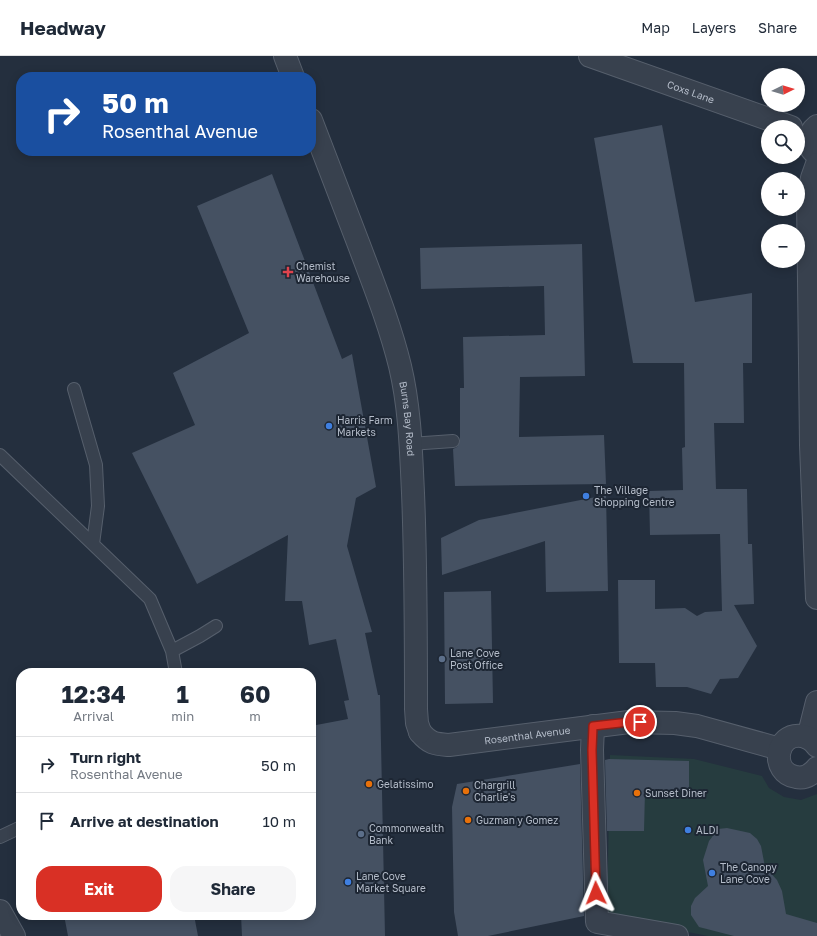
<!DOCTYPE html>
<html lang="en">
<head>
<meta charset="utf-8">
<style>
	:root { --surface:#fff; --page:#f6f6f7; --text:#1f2937; --muted:#747a83; --line:#e0e1e3; --accent:#d93025 }
	body { margin:0; font-family:"Golos Text",sans-serif; background:var(--page); color:var(--text); height:100vh; display:flex; flex-direction:column; font-size:15px; white-space:nowrap }
	* { box-sizing:border-box; margin:0 }
	p { font-size:13px; color:var(--muted) }
	.icon { flex:none; width:22px; height:22px; fill:none; stroke:currentColor; stroke-width:2; stroke-linecap:round; stroke-linejoin:round }
	.map { position:relative; flex:1; overflow:hidden }
	.side { position:absolute; left:16px; top:612px; width:300px; height:252px; display:flex; flex-direction:column; background:var(--surface); border-radius:16px; box-shadow:0 2px 10px #0003 }
	.side>* { flex:none }
	.banner { position:absolute; left:16px; top:16px; width:300px; height:84px; border-radius:16px; box-shadow:0 2px 10px #0003; background:#1a4fa0; color:#fff; overflow:hidden }
	.needle { width:26px; rotate:85deg }
	.buttons { position:absolute; left:761px; top:12px; display:grid; gap:8px }
	.buttons a { display:grid; place-items:center; width:44px; height:44px; border-radius:50%; background:var(--surface); box-shadow:0 2px 10px #0003; font-size:20px }
	.pin { position:absolute; display:grid; place-items:center; width:34px; height:34px; color:#fff; margin:-17px; border:2px solid #fff; border-radius:50%; box-shadow:0 1px 4px #0007 }
	.me { position:absolute; width:44px; margin:-22px; rotate:358deg; stroke-linejoin:round; filter:drop-shadow(0 0 3px #0008) }
	.turn { display:flex; align-items:center; gap:14px; height:84px; padding:0 20px; font-size:18px }
	.turn .icon { width:52px; height:52px; stroke-width:2.5 }
	.turn b { display:block; font-size:28px; line-height:34px }
	.eta { display:flex; justify-content:space-evenly; align-items:center; height:68px; text-align:center }
	.eta b { font-size:24px; font-weight:700; line-height:28px }
	.primary-button { display:flex; gap:8px; margin-top:auto; padding:8px 20px }
	.primary-button a { flex:1; height:46px; border-radius:16px; background:var(--accent); color:#fff; font-size:16px; font-weight:700; line-height:46px; text-align:center }
	.primary-button a+a { background:var(--page); color:var(--text) }
	ul { padding:0; list-style:none }
	li { display:flex; align-items:center; gap:12px; height:56px; padding:0 20px; border-top:1px solid var(--line) }
	li div { flex:1 }
	li b { display:block; font-size:15px }
	li em { font-style:normal }
	header { display:flex; align-items:center; gap:24px; box-sizing:border-box; height:56px; padding:0 20px; background:var(--surface); border-bottom:1px solid var(--line) }
	header strong { font-size:19px }
	nav { display:flex; gap:22px; margin-inline-start:auto; font-size:14px }
	.map>svg:first-child { display:block }
	.green { fill:#263c3f }
	.building { fill:#455162 }
	.lines { fill:none; stroke-linecap:round; stroke-linejoin:round }
	.service-casing { stroke:#565f6c; stroke-width:14 }
	.minor-casing { stroke:#565f6c; stroke-width:24 }
	.tertiary-casing { stroke:#565f6c; stroke-width:24 }
	.service { stroke:#38414e; stroke-width:12 }
	.minor { stroke:#38414e; stroke-width:22 }
	.tertiary { stroke:#38414e; stroke-width:22 }
	.route-casing { stroke:#8d1f18; stroke-width:10 }
	.route { stroke:#d93025; stroke-width:7 }
	.health-dot { fill:#e0444e; stroke:#1d2633; stroke-width:1.5 }
	.shop-dot { fill:#3f7fe0; stroke:#1d2633; stroke-width:1.5 }
	.service-dot { fill:#5c6f8a; stroke:#1d2633; stroke-width:1.5 }
	.food-dot { fill:#e8710a; stroke:#1d2633; stroke-width:1.5 }
	.labels { text-anchor:middle; stroke-width:4; stroke-linejoin:round; paint-order:stroke }
	.street-label { font-size:10px; fill:#b4bcc9; stroke:#1d2633 }
	.poi-label { font-size:10px; fill:#b4bcc9; stroke:#1d2633; text-anchor:start }
</style>
</head>
<body>
<header>
<strong>Headway</strong>
<nav><a>Map</a><a>Layers</a><a>Share</a></nav>
</header>
<div class="map">
<svg width="817" height="880" viewBox="0 0 817 880">
	<rect width="100%" height="100%" fill="#242f3e"/>
	<path class="green" d="M610,699l84,4 68,17 7,12 15,9 17,3 16,-6v142h-109l-101,-20z"/>
	<path class="building" d="M662,69l33,177 57,-9v70h-9l1,60h-30l2,66h31l1,55h4l2,60 -20,1 23,41 -19,32 -18,1 -9,15 -24,-7h-31l-1,-24h-36l-1,-83h37v29l30,-1 12,8 8,-4 17,-1 -2,-77 -70,1 -1,-44 34,-1 -1,-42 3,-1 -1,-84h-51l-39,-225z
		M272,118l70,185 10,-5 24,133 -20,11 -9,48 25,86 -7,1 13,62h2l5,241h-143l-1,-21h70v-189l37,-7 -4,-18 5,-1 -13,-61 -27,6 -7,-44h-17l3,-66 -91,49 -65,-131 63,-28 -22,-52 76,-40 -52,-127z
		M582,188l3,132 -65,1 -1,60 85,-2 2,49 -151,2 -2,-37 4,-2 3,-6v-53h4l-1,-51 82,-2 -1,-49 -123,3 -1,-41z
		M606,439l2,96 -62,1 -1,-51 -103,34 -1,-37 38,-18z
		M491,535l2,112 -48,1 -1,-112z
		M609,703l80,2v30h-44l-1,40h-37l-2,-71z
		M580,708l4,152 -96,20h-30l-4,-24 -2,-105 5,-23z
		M727,772l23,5 7,6 4,7 4,21 12,13 5,11 4,23 31,9v13h-83l-35,-9 -8,-12v-9l4,-8 13,-12 -5,-26 6,-19 9,-12z
		M64,859h130l4,21h-130z"/>
	<g class="lines">
		<g class="service-casing">
			<path id="service" d="M74,333l22,76 2,41 -5,38
				M410,388l43,-3
				M0,399l150,144 22,52 4,22
				M172,595l28,-15 16,-10
				M0,781l21,-10"/>
		</g>
		<g class="minor-casing">
			<g id="minor">
				<path id="s1" d="M590,0l201,71"/>
				<path d="M817,70c-10,8 -11,21 0,28"/>
				<path d="M817,108l-5,14 -4,21 3,246 6,153"/>
				<path d="M593,670l-1,24 5,172 80,14"/>
				<path id="s2" d="M420,676c10,12 15,12 29,13l180,-23 46,1 22,3 83,23"/>
				<path d="M808,682l9,-36"/>
				<path d="M817,690c-4,-6 -8,-9 -15,-10 -27,-4 -32,37 -6,41 9,2 16,-3 21,-9"/>
				<path d="M0,855l14,25"/>
			</g>
		</g>
		<g class="tertiary-casing">
			<g id="tertiary">
				<path d="M285,0l8,21"/>
				<path id="s3" d="M311,64c16,42 32,84 48,125 15,40 31,80 41,121 10,42 11,85 13,127 3,72 3,144 3,216l1,14 3,9"/>
			</g>
		</g>
		<use href="#service" class="service"/>
		<use href="#minor" class="minor"/>
		<use href="#tertiary" class="tertiary"/>
	</g>
	<g class="lines">
		<g class="route-casing">
			<path id="route" d="M596,837l-4,-143 1,-24 36,-4h11"/>
		</g>
		<use href="#route" class="route"/>
	</g>
	<path class="health-dot" d="M286 210h4v4h4v4h-4v4h-4v-4h-4v-4h4z"/>
	<g class="shop-dot">
		<circle cx="329" cy="370" r="4"/>
		<circle cx="586" cy="440" r="4"/>
		<circle cx="688" cy="774" r="4"/>
		<circle cx="712" cy="817" r="4"/>
		<circle cx="348" cy="826" r="4"/>
	</g>
	<g class="service-dot">
		<circle cx="442" cy="603" r="4"/>
		<circle cx="361" cy="778" r="4"/>
	</g>
	<g class="food-dot">
		<circle cx="369" cy="728" r="4"/>
		<circle cx="466" cy="735" r="4"/>
		<circle cx="637" cy="737" r="4"/>
		<circle cx="468" cy="764" r="4"/>
	</g>
	<g class="labels">
		<g class="street-label">
			<text dy="4" stroke="none"><textPath href="#s1" startOffset="107">Coxs Lane</textPath></text>
			<text dy="4" stroke="none"><textPath href="#s3" startOffset="315">Burns Bay Road</textPath></text>
			<text dy="4" stroke="none"><textPath href="#s2" startOffset="112">Rosenthal Avenue</textPath></text>
		</g>
		<g class="poi-label">
			<text x="296" y="214">Chemist<tspan x="296" dy="12">Warehouse</tspan></text>
			<text x="337" y="368">Harris Farm<tspan x="337" dy="12">Markets</tspan></text>
			<text x="594" y="438">The Village<tspan x="594" dy="12">Shopping Centre</tspan></text>
			<text x="450" y="601">Lane Cove<tspan x="450" dy="12">Post Office</tspan></text>
			<text x="377" y="732">Gelatissimo</text>
			<text x="474" y="733">Chargrill<tspan x="474" dy="12">Charlie's</tspan></text>
			<text x="645" y="741">Sunset Diner</text>
			<text x="476" y="768">Guzman y Gomez</text>
			<text x="369" y="776">Commonwealth<tspan x="369" dy="12">Bank</tspan></text>
			<text x="696" y="778">ALDI</text>
			<text x="720" y="815">The Canopy<tspan x="720" dy="12">Lane Cove</tspan></text>
			<text x="356" y="824">Lane Cove<tspan x="356" dy="12">Market Square</tspan></text>
		</g>
	</g>
</svg>
<div class="buttons">
<a><svg class="needle" viewBox="-14 -14 28 28"><path d="M0-13l5 13h-10z" fill="#e53935"/><path d="M0 13l5-13h-10z" fill="#747a83"/></svg></a>
<a><svg class="icon" aria-label="search" viewBox="0 0 24 24"><circle cx="10" cy="10" r="6"/><path d="M15 15l6 6"/></svg></a>
<a>+</a>
<a>−</a>
</div>
<div class="pin" style="left:640px;top:666px;background:#d93025"><svg class="icon" aria-label="arrive" viewBox="0 0 24 24"><path d="M6 21V4h12l-3 4 3 4H6"/></svg></div>
<svg class="me" style="left:596px;top:837px" viewBox="-20 -20 40 40"><path d="M0-17L14 15 0 8-14 15z" fill="#d93025" stroke="#fff" stroke-width="4"/></svg>
<div class="banner">
<div class="turn"><svg class="icon" aria-label="right" viewBox="0 0 24 24"><path d="M7 20v-9h11M14 6l5 5-5 5"/></svg><div><b>50 m</b>Rosenthal Avenue</div></div>
</div>
<section class="side">
<div class="eta">
<div><b>12:34</b><p>Arrival</p></div>
<div><b>1</b><p>min</p></div>
<div><b>60</b><p>m</p></div>
</div>
<ul>
<li><svg class="icon" aria-label="right" viewBox="0 0 24 24"><path d="M7 20v-9h11M14 6l5 5-5 5"/></svg><div><b>Turn right</b><p>Rosenthal Avenue</p></div><em>50 m</em></li>
<li><svg class="icon" aria-label="arrive" viewBox="0 0 24 24"><path d="M6 21V4h12l-3 4 3 4H6"/></svg><div><b>Arrive at destination</b></div><em>10 m</em></li>
</ul>
<div class="primary-button"><a>Exit</a><a>Share</a></div>
</section>
</div>
</body>
</html>
